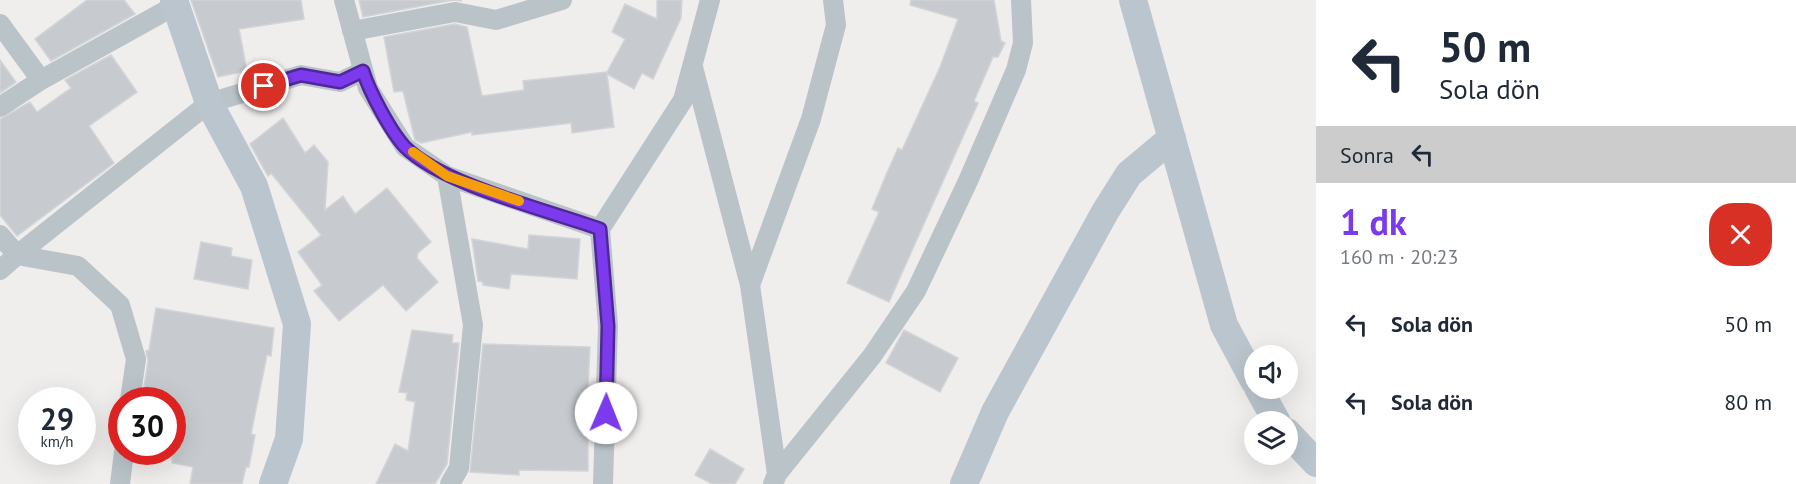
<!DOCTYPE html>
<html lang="tr">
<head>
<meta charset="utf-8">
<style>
	:root { --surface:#fff; --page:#f6f6f7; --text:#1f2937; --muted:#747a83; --accent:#7c3aed }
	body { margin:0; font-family:"PT Sans",sans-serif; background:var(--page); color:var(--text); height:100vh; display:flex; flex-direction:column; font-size:22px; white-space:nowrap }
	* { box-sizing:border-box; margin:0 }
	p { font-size:20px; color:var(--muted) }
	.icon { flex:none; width:33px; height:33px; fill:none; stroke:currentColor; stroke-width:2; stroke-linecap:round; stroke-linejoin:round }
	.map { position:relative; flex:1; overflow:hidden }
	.drawer { display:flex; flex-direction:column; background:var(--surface); width:480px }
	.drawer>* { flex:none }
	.banner { background:#fff; color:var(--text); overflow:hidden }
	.fabs { position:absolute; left:1244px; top:345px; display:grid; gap:12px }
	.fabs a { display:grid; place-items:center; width:54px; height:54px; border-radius:50%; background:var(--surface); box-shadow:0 6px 24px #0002; font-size:30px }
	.speed { position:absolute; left:18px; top:387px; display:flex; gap:12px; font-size:30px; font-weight:700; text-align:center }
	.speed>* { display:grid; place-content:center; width:78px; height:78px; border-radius:50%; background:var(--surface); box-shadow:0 6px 24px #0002; line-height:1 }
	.speed small { font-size:15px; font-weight:400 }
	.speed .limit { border:9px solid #d22; background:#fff; color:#111 }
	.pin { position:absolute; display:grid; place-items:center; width:51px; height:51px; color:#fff; margin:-26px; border:3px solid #fff; border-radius:50%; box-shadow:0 2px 6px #0007 }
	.me { position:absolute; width:66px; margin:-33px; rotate:1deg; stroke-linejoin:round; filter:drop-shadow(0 0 4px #0008) }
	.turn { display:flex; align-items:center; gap:21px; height:126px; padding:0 24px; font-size:27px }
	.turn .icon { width:78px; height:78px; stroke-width:2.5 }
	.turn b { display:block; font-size:42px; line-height:51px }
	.then { display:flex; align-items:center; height:57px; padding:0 24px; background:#0003; gap:12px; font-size:22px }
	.round { display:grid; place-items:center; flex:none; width:63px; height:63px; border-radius:24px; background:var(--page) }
	.overview { display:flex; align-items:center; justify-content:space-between; height:102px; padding:0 24px }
	h1 { font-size:36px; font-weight:600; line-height:45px; color:var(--accent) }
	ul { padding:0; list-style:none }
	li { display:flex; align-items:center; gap:18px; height:78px; padding:0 24px }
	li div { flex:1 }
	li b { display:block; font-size:22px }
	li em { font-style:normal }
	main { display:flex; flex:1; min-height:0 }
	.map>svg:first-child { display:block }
	.building { fill:#c7cbcf; stroke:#d2d4d8; stroke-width:1.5 }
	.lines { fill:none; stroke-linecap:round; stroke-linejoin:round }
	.street { stroke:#bac3c8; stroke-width:20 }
	.secondary { stroke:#bbc5cd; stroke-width:28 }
	.route-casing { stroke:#51269a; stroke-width:15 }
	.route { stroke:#7c3aed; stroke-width:10 }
	.slow { stroke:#f59e0b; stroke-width:10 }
</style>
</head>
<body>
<main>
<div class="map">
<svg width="1316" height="484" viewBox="0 0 1316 484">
	<rect width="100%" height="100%" fill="#f0eded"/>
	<path class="building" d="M87,0h37l11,14 -84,47 -16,-22z
		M191,0h110l3,19 -65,10 8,42 -29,6z
		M359,0h102v1l-8,-1 -90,17z
		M657,0h25l-1,18 -28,61 -11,-6 -8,16 -27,-15 7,53 -42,6 -1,-10 -99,12v-3l-51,11 -6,-3 -12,-49 -9,1 -10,-55 71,-13 12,3 15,69 42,-6 -1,-9 84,-9 18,-33 -13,-7 13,-28 32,15z
		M911,0h83l7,41 4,2 -7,14h-5l-19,44 4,2 -89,199 -42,-19 32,-71 -7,-3 14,-34 12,-27 4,2 38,-83 18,-48 -48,-14z
		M111,55l26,37 -48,34 25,37 -97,73 -17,-21v-96l30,-17 7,10 34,-24 -6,-8z
		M0,60l16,22 -16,11z
		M283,118l22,35 9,-8 14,17 -3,48 18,-14 12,18 32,-26 44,54 -13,11 -1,5 21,24 -32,29 -23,-26 -44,36 -25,-30 8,-6 -24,-33 23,-17 -50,-62 -3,3 -18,-32z
		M529,235l51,4 -3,40 -66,-5 -2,15 -26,-4v-3l-5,-1 -6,-42 56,10z
		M201,242l31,6 -1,8 21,4 -4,29 -54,-10z
		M156,308l118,20 -3,28 -4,-1 -16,79 4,1 -6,32h-3l-4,17h-52l3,-17 -21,-4v-63h-30l6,-39 -2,-10 3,-1z
		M412,330l41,5 -1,8h7l-12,121 -12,20h-59l19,-40 13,7 7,-49 -9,-2 1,-7 -8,-1z
		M904,330l54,28 -18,34 -54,-29z
		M483,344l107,3 -2,39 5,1 -2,26 -3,-1v59l-69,-1v5l-49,-3z
		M710,449l34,20 -9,15h-23l-17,-9z"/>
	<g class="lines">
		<path class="street" d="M344,0l24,88 37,59 42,29 153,53
			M0,24l41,56
			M352,31l103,-19 41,8 66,-20
			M693,67l57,218
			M0,107l41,-27 135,-75
			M447,176l26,149 -14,143 -9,16
			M0,235l17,20 -17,15
			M17,255l192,-152 92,-28 39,7 23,-11
			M17,255l61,11 42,39 16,54 -6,41
			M777,474l-27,-189 61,-166 25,-94 -3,-25
			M120,484l4,-32
			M603,484l5,-158 -8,-97 83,-129 27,-100
			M773,484l4,-10 95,-118 44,-65 52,-110 48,-111 7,-27 -2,-43"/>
		<path class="secondary" d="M174,0l35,103 45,83 43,138 -8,115 -16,45
			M1133,0l91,325 30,56
			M1258,388l19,34
			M1287,432l29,31
			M964,484l31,-72 110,-200 24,-38 43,-36"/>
	</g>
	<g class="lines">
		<g class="route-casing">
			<path id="route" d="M264,86l37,-11 39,7 23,-11c6,20 28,61 42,76 38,38 142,63 195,82l8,97 -2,87"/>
		</g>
		<use href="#route" class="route"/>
		<path class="slow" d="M413,152l34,24 72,25"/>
	</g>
</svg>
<div class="fabs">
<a><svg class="icon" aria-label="sound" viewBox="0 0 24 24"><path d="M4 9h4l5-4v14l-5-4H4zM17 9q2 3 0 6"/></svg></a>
<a><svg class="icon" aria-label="layers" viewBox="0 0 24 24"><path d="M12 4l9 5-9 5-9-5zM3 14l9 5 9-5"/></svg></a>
</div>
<div class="speed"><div>29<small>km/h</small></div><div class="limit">30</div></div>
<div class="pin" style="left:264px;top:86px;background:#d93025"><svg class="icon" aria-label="arrive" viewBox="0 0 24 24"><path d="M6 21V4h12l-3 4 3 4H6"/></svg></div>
<svg class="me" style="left:606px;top:413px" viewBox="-20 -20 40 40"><circle r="19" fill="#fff"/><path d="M0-13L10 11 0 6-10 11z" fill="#7c3aed"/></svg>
</div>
<section class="drawer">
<div class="banner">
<div class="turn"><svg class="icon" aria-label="left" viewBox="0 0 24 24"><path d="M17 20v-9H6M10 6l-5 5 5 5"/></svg><div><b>50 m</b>Sola dön</div></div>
<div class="then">Sonra<svg class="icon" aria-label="left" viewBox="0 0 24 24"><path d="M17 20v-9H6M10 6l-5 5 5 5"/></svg></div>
</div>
<div class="overview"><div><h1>1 dk</h1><p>160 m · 20:23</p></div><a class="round" style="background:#d93025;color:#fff"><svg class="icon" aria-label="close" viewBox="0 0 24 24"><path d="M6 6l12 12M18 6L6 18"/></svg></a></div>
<ul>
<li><svg class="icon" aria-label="left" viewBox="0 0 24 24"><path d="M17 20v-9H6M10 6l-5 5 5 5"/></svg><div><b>Sola dön</b></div><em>50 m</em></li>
<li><svg class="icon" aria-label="left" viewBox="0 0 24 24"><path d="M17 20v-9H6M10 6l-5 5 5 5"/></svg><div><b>Sola dön</b></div><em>80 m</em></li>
</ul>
</section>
</main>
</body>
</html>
